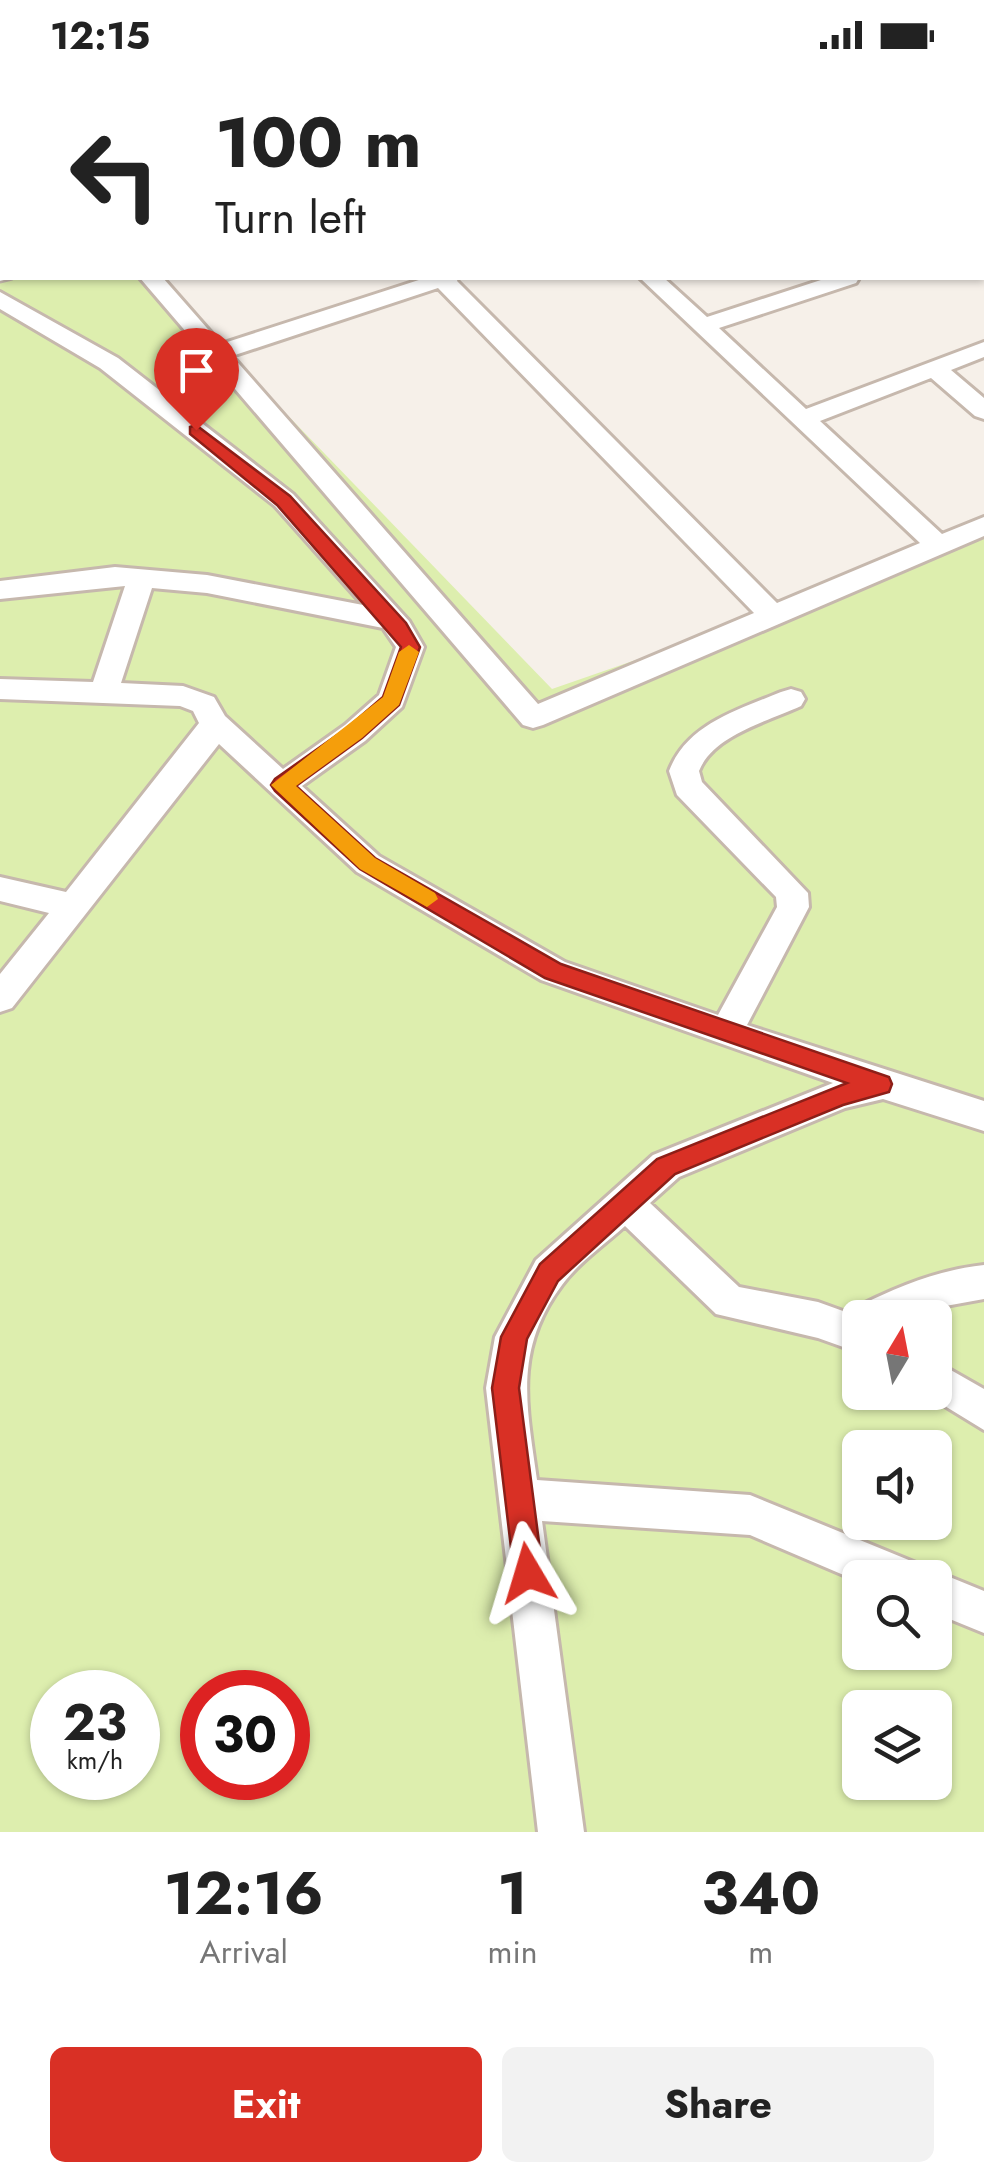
<!DOCTYPE html>
<html lang="en">
<head>
<meta charset="utf-8">
<style>
	:root { --surface:#fff; --page:#f2f2f2; --text:#222; --muted:#767676; --accent:#d93025 }
	body { margin:0; font-family:Jost,sans-serif; background:var(--page); color:var(--text); height:100vh; display:flex; flex-direction:column; font-size:38px; white-space:nowrap }
	* { box-sizing:border-box; margin:0 }
	p { font-size:32px; color:var(--muted) }
	.icon { flex:none; width:55px; height:55px; fill:none; stroke:currentColor; stroke-width:2; stroke-linecap:round; stroke-linejoin:round }
	.map { position:relative; height:1762px; overflow:hidden }
	.side { display:flex; flex-direction:column; background:var(--surface); flex:1 }
	.side>* { flex:none }
	.guide { position:absolute; left:0px; top:0px; width:985px; height:210px; box-shadow:0 2px 8px #0004; background:#fff; color:var(--text); overflow:hidden }
	.needle { width:65px; rotate:10deg }
	.tools { position:absolute; left:842px; top:1230px; display:grid; gap:20px }
	.tools a { display:grid; place-items:center; width:110px; height:110px; border-radius:15px; background:var(--surface); box-shadow:0 2px 8px #0004; font-size:50px }
	.speed { position:absolute; left:30px; top:1600px; display:flex; gap:20px; font-size:50px; font-weight:700; text-align:center }
	.speed>* { display:grid; place-content:center; width:130px; height:130px; border-radius:50%; background:var(--surface); box-shadow:0 2px 8px #0004; line-height:1 }
	.speed small { font-size:25px; font-weight:400 }
	.speed .limit { border:15px solid #d22; background:#fff; color:#111 }
	.pin { position:absolute; display:grid; place-items:center; width:85px; height:85px; color:#fff; margin:-102px -42px; border-radius:50% 50% 50% 0; rotate:-45deg; box-shadow:0 0 10px #0007 }
	.pin .icon { rotate:45deg }
	.me { position:absolute; width:110px; margin:-55px; rotate:353deg; stroke-linejoin:round; filter:drop-shadow(0 0 8px #0008) }
	.turn { display:flex; align-items:center; gap:35px; height:210px; padding:0 50px; font-size:45px }
	.turn .icon { width:130px; height:130px; stroke-width:2.5 }
	.turn b { display:block; font-size:70px; line-height:85px }
	.eta { display:flex; justify-content:space-evenly; align-items:center; height:170px; text-align:center }
	.eta b { font-size:60px; font-weight:700; line-height:70px }
	.action { display:flex; gap:20px; margin-top:auto; padding:20px 50px }
	.action a { flex:1; height:115px; border-radius:15px; background:var(--accent); color:#fff; font-size:40px; font-weight:700; line-height:115px; text-align:center }
	.action a+a { background:var(--page); color:var(--text) }
	.status { display:flex; justify-content:space-between; align-items:center; height:70px; padding:0 50px; background:var(--surface); direction:ltr }
	.status svg { height:28px; fill:currentColor }
	.map>svg:first-child { display:block }
	.green { fill:#ddeeae; fill-rule:evenodd }
	.lines { fill:none; stroke-linecap:round; stroke-linejoin:round }
	.stream { fill:#a1e4f7; fill-rule:evenodd }
	.minor-casing { stroke:#c6b8ad; stroke-width:6 }
	.tertiary-casing { stroke:#c6b8ad; stroke-width:5 }
	.minor { fill:#fff; fill-rule:evenodd }
	.tertiary { fill:#fff; fill-rule:evenodd }
	.route { fill:#d93025; stroke:#8d1f18; stroke-width:2.5 }
	.slow { fill:#f59e0b }
</style>
</head>
<body>
<div class="status"><b>12:15</b><svg viewBox="0 0 49 12"><path d="M0 12V9h3v3zM5 12V6h3v6zM10 12V3h3v9zM15 12V0h3v12zM26 1h20v11H26zM47 4h2v5h-2z"/></svg></div>
<div class="map">
<svg width="984" height="1762" viewBox="0 0 984 1762">
	<rect width="100%" height="100%" fill="#f6f0e9"/>
	<path class="green" d="M13,208h142l397,411 432,-150v1293h-984v-1550zM860,1248h75v74h-75zM860,1378h75v74h-75zM860,1508h75v74h-75zM52,1622h86v86h-86zM202,1622h86v86h-86zM860,1638h75v74h-75z"/>
	<g class="lines">
		<path class="stream" d="M2,0h12l-12,4z"/>
		<g class="minor-casing">
			<path id="minor" d="M160,0h22l1,2h-21z
				M380,0h23l1,2h-22z
				M508,0h24l1,2h-23z
				M982,158h2v14h-2z
				M140,208h23l58,66 204,-66h33l-1,3 320,322 143,-60 -280,-265h24l43,39 120,-39h32l-3,5 -137,45 87,81 178,-67v15l-33,13 33,28v21l-9,-3 -44,-38 -111,43 122,113 42,-17v19l-441,189 -10,3 -10,-3zM438,218l316,325 -216,91 -306,-348z
				M0,222l118,66 175,136 116,127 15,26 -22,60 -37,34 -63,45 77,70 186,106 153,53 59,-108 -1,-10 -99,-102 -8,-24c18,-47 69,-61 112,-79l10,-3 10,3 4,7 -4,7c-32,15 -88,29 -102,65l3,11 106,111 1,14 -62,118 237,76v30l-101,-32 -38,9 -166,69 -29,26 89,84 79,15 36,13 5,-9c40,-20 80,-36 125,-41v34l-44,8 -28,11h-52v35l-42,-15 -102,-24 -91,-88c-20,18 -47,37 -63,59 -49,65 -35,122 -25,195l213,15 166,68 5,14 14,-6 49,20v42l-49,-20v-35h-75v4l-110,-47 -208,-14 42,311h-46l-52,-444 9,-51 41,-77 117,-105 180,-72 -292,-103 -184,-108 -138,-128 -207,264 -12,4v-38l49,-61 -49,-12v-24l66,15 133,-169 -6,-12 -13,-5 -180,-7v-20l93,3 32,-96 -125,13v-18l115,-14 92,8 156,30 -88,-99 -175,-138 -100,-59zM152,518l55,5 176,35 13,19 -17,48 -34,30 -62,44 -58,-53 -11,-19 -31,-11 -62,-3z
				M935,1291l49,28v41l-62,-38h13z"/>
		</g>
		<g class="tertiary-casing">
			<path id="tertiary" d="M0,194l2,14h10l-12,3z"/>
		</g>
		<use href="#minor" class="minor"/>
		<use href="#tertiary" class="tertiary"/>
	</g>
	<path class="route" d="M196,355l94,71 116,127 14,24 -21,58 -37,33 -66,48 79,72 186,106 328,113 3,7 -3,8 -46,13 -168,69 -117,107 -31,58 -8,49 24,185 -5,10 -10,5 -10,-5 -4,-10 -22,-185 9,-51 39,-73 117,-105 190,-76 -302,-105 -185,-109 -85,-78 -4,-6 4,-6 72,-51 36,-31 18,-50 -124,-142 -87,-71v-7z"/>
	<path class="slow" d="M409,575l10,7 -20,53 -37,33 -66,48 79,72 60,35 3,6 -11,8 -67,-38 -89,-84 112,-88 16,-45z"/>
</svg>
<div class="tools">
<a><svg class="needle" viewBox="-14 -14 28 28"><path d="M0-13l5 13h-10z" fill="#e53935"/><path d="M0 13l5-13h-10z" fill="#767676"/></svg></a>
<a><svg class="icon" aria-label="sound" viewBox="0 0 24 24"><path d="M4 9h4l5-4v14l-5-4H4zM17 9q2 3 0 6"/></svg></a>
<a><svg class="icon" aria-label="search" viewBox="0 0 24 24"><circle cx="10" cy="10" r="6"/><path d="M15 15l6 6"/></svg></a>
<a><svg class="icon" aria-label="layers" viewBox="0 0 24 24"><path d="M12 4l9 5-9 5-9-5zM3 14l9 5 9-5"/></svg></a>
</div>
<div class="speed"><div>23<small>km/h</small></div><div class="limit">30</div></div>
<div class="pin" style="left:196px;top:360px;background:#d93025"><svg class="icon" aria-label="arrive" viewBox="0 0 24 24"><path d="M6 21V4h12l-3 4 3 4H6"/></svg></div>
<svg class="me" style="left:528px;top:1503px" viewBox="-20 -20 40 40"><path d="M0-17L14 15 0 8-14 15z" fill="#d93025" stroke="#fff" stroke-width="4"/></svg>
<div class="guide">
<div class="turn"><svg class="icon" aria-label="left" viewBox="0 0 24 24"><path d="M17 20v-9H6M10 6l-5 5 5 5"/></svg><div><b>100 m</b>Turn left</div></div>
</div>
</div>
<section class="side">
<div class="eta">
<div><b>12:16</b><p>Arrival</p></div>
<div><b>1</b><p>min</p></div>
<div><b>340</b><p>m</p></div>
</div>
<div class="action"><a>Exit</a><a>Share</a></div>
</section>
</body>
</html>
